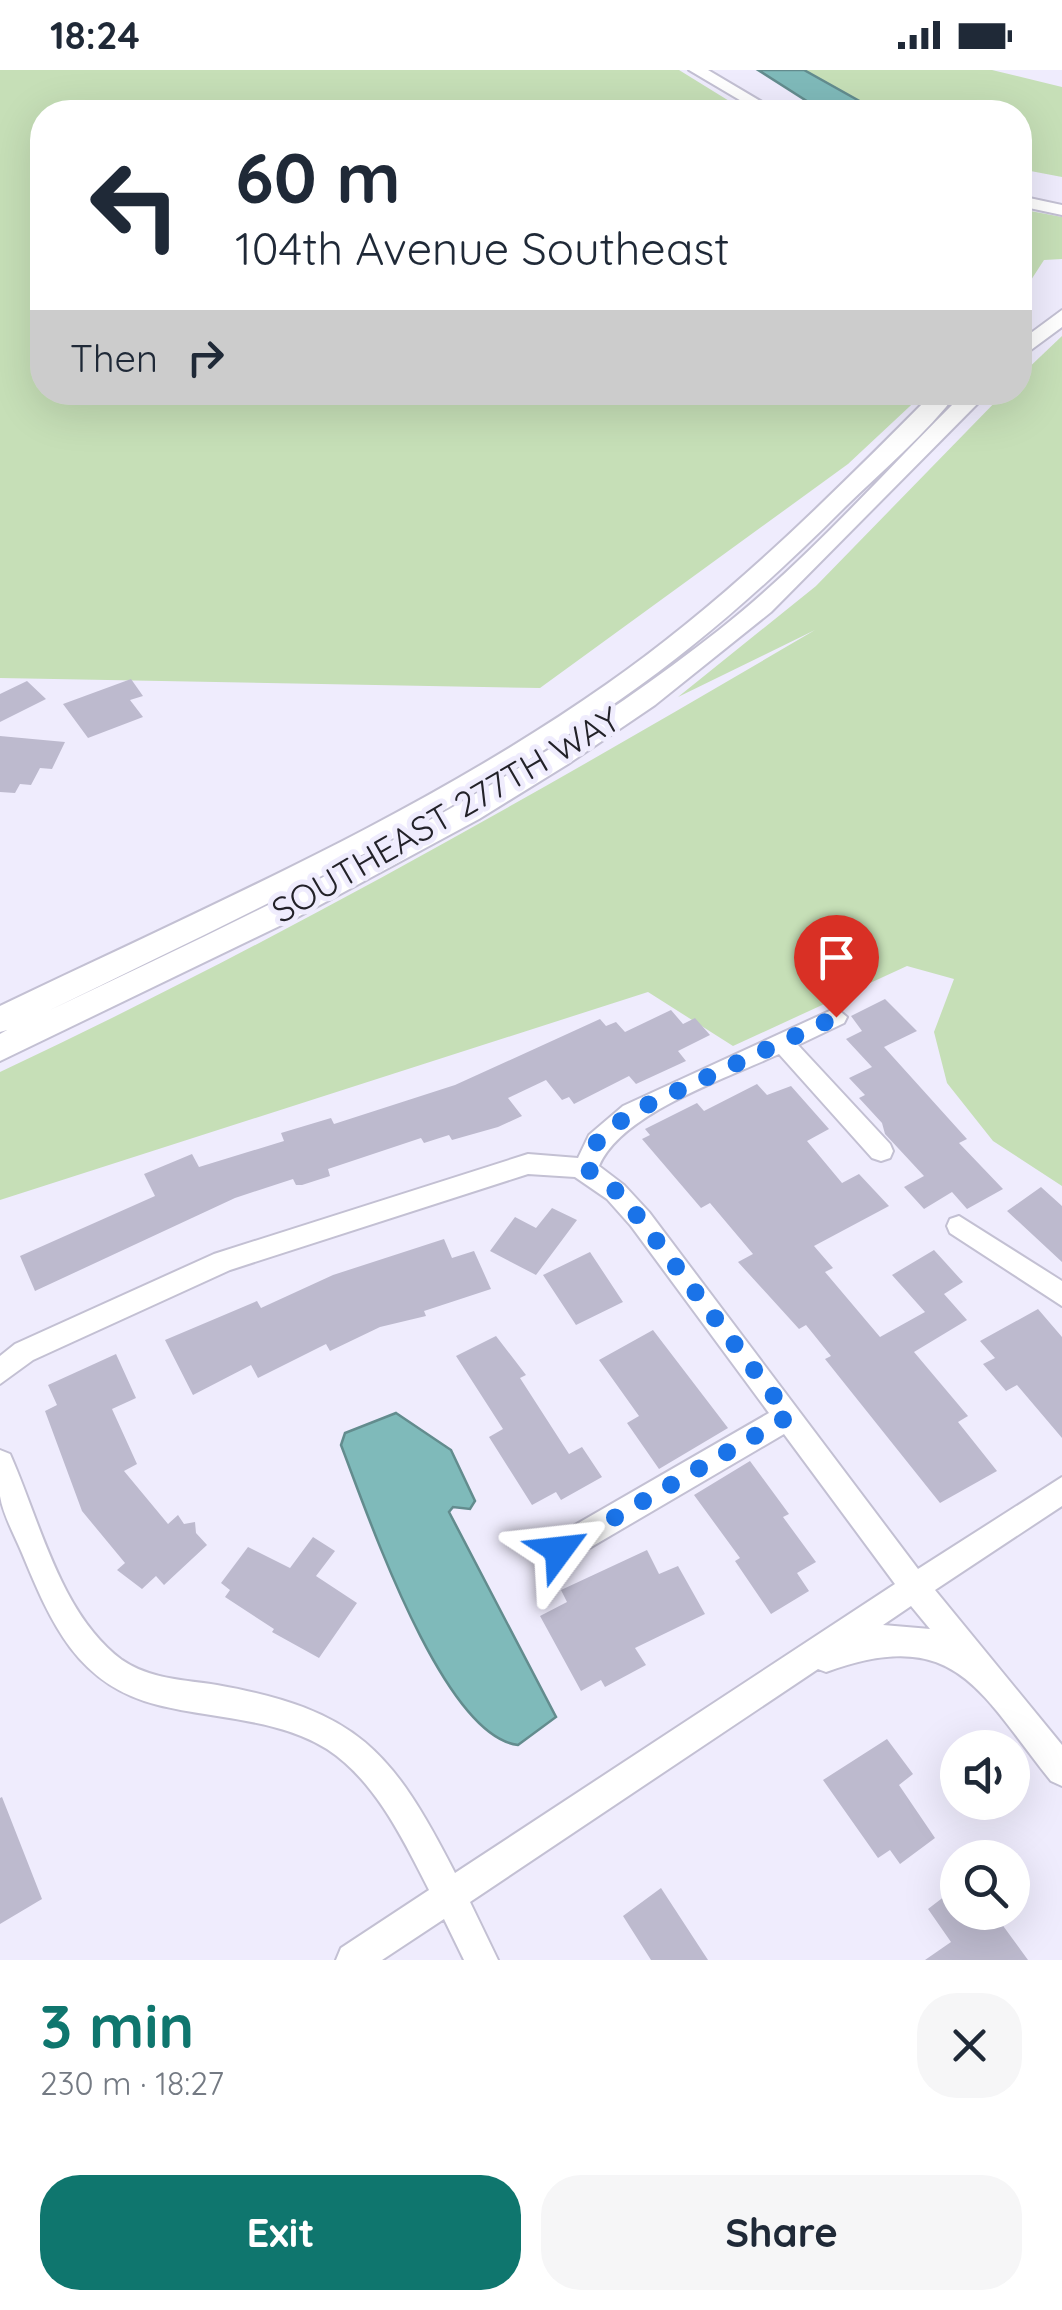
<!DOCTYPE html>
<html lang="en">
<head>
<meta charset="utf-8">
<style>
	:root { --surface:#fff; --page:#f6f6f7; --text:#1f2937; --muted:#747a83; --accent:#0f766e }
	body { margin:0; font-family:Quicksand,sans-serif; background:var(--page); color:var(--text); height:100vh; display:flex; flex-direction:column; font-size:38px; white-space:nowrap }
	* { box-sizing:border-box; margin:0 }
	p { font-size:32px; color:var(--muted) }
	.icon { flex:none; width:55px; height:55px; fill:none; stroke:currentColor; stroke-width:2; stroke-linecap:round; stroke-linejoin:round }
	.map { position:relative; height:1890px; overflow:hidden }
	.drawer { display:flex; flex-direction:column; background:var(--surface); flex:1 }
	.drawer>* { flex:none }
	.banner { position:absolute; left:30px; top:30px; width:1002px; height:305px; border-radius:40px; box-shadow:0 10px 40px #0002; background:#fff; color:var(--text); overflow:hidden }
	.fabs { position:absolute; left:940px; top:1660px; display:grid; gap:20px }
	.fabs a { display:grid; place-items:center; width:90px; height:90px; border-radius:50%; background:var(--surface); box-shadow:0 10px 40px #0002; font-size:50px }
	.pin { position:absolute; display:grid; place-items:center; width:85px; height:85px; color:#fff; margin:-102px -42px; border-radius:50% 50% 50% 0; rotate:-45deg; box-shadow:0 0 10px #0007 }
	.pin .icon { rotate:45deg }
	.me { position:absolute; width:110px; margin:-55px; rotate:60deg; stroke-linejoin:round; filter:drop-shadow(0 0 8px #0008) }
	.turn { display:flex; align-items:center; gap:35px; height:210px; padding:0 40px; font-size:45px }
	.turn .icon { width:130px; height:130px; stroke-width:2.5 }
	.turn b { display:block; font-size:70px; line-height:85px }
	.then { display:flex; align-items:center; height:95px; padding:0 40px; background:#0003; gap:20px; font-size:38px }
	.round { display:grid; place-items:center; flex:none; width:105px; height:105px; border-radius:40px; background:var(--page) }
	.head { display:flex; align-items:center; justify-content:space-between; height:170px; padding:0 40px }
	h1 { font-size:60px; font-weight:700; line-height:75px; color:var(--accent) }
	.button { display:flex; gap:20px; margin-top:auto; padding:20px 40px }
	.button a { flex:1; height:115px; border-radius:40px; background:var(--accent); color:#fff; font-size:40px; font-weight:700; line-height:115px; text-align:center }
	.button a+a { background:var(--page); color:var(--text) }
	.status { display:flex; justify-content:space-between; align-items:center; height:70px; padding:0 50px; background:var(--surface); direction:ltr }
	.status svg { height:28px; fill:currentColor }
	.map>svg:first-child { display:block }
	.green { fill:#c6dfb7 }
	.water { fill:#7fbaba; stroke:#638c8e; stroke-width:2.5 }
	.building { fill:#bdbace }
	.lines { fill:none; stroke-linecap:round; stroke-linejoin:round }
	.minor-casing { stroke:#c3c0d3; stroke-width:4 }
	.tertiary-casing { stroke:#c3c0d3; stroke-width:4 }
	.secondary-casing { stroke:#c3c0d3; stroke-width:4 }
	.minor { fill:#fff; fill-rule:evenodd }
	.tertiary { fill:#fff; fill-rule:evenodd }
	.secondary { fill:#fff; fill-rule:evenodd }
	.route { stroke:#1a73e8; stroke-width:18; stroke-dasharray:0 32.4 }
	.labels { text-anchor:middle; stroke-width:10; stroke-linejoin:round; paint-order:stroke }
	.street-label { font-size:35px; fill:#232229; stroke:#efecfd }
</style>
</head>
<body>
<div class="status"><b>18:24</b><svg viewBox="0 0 49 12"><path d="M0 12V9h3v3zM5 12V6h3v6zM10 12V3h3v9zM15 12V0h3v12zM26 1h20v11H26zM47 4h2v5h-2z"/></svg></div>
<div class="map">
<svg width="1062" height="1890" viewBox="0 0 1062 1890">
	<rect width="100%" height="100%" fill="#efecfd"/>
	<path class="green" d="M0,0h679l68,42h-705v280l882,1 -76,71 -308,224 -540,-10z
		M804,0h188l70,17v90l-42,-8v-57h-141z
		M1020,139l42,8v42l-18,1 -24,37z
		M1062,266v850l-69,-45 -46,-58 -13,-51 20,-53 -47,-13 -174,80 -85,-54 -648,208v-128c281,-132 548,-285 815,-442l-137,67 138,-111 188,-193 16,-1v-16z"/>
	<path class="water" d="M758,0h46l75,42h-55z
		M396,1343l55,37 24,51 -5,8 -17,-2 -4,5 107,205 -38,28c-76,-9 -151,-233 -177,-300l4,-12z"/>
	<path class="building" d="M131,609l12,17 -13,4 13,17 -55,21 -25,-34z
		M27,611l19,18 -46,23v-28z
		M0,666l65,6 -13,27 -12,-1 -9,17 -11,-1 -5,9 -15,-1z
		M885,929l32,32 -33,16 83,92 -8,4 44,46 -36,20 -15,-17 -28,17 -20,-22 20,-11 -39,-42 -3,-11 -23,-25 6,-3 -16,-17 23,-11 -26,-28 16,-8 -11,-15z
		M671,940l12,14 12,-6 15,17 -32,16 8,10 -50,23 -7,-8 -55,28 -5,-7 -7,3 -16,-20 -38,18 14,18 -24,11 -46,13 -3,-5 -25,8 -3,-5 -93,31 2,7 -28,9h-6l-3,-6 -58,19 -200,93 -15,-35 135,-60 -11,-22 48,-20 7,13 85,-26 -3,-8 50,-15 3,6 121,-39 145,-66 6,7 10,-4 9,10z
		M757,1014l10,11 24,-9 38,43 -22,12 35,42 17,-9 30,32 -75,40 19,22 -8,4 55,65 45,-25 -33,-37 42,-25 29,32 -19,12 23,26 -53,32 54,64 -10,6 39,49 -57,32 -115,-144 6,-3 -25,-31 -7,4 -61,-67 15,-8 -43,-51 -9,5 -59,-69 8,-4 -5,-6 52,-26 7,8z
		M1041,1117l21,19v56l-55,-51z
		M552,1138l25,12 -41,55 -46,-24 25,-34 21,11z
		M444,1169l8,19 22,-7 17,38 -67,22 2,5 -46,11 -50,24 -4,-7 -68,34 -7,-13 -58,30 -28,-55 92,-39 4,7 72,-33z
		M590,1182l33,50 -47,23 -33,-50z
		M1038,1239l24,28v101l-45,-53 -11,6 -23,-27 12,-6 -15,-17z
		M653,1260l75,98 -69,41 -32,-46 12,-7 -40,-56z
		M496,1266l30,39 -6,3 49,76 13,-7 20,30 -41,23 -5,-8 -24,13 -43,-68 14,-8 -47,-73z
		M116,1284l20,44 -24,11 25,55 -13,7 44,53 10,-9 6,9 11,-2 1,11 11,12 -43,40 -8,-9 -14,13 -25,-19 8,-7 -43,-52 -37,-100 12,-6 -9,-20z
		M750,1391l39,53 -6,3 33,45 -19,11 12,18 -38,23 -36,-53 5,-3 -46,-63z
		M313,1467l22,14 -19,25 41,27 -38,55 -47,-26 2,-3 -49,-32 5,-7 -9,-7 27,-36 42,21z
		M647,1480l12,24 19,-8 27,48 -70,34 11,17 -41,22 -4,-7 -20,11 -41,-75 27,-14 -6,-12z
		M887,1669l26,35 -14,11 36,53 -35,26 -10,-14 -12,8 -55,-78z
		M2,1727l40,102 -42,25v-126z
		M958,1816v26h35l35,48h-103l26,-18 -23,-33z
		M661,1818l47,72h-57l-28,-44z"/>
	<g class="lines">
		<g class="minor-casing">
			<path id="minor" d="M836,938l11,9 -3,6 -46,22 92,99 3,7 -3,7 -9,3 -9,-3 -93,-104c-52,24 -158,59 -180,112l25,19 25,27 269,357 144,-92v29l-127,84 127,155v41l-11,-5c-73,-91 -95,-156 -225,-109l-8,-3 -348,233 28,58h-34l-20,-41 -62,41h-46l5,-12 88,-58c-25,-49 -54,-110 -102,-141 -49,-31 -114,-30 -169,-44 -81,-20 -107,-82 -136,-152 -7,-17 -19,-38 -22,-57 0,-14 0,-31 0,-46l10,4c30,67 50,160 112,206 27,19 64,20 95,25 140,25 175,65 238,188l440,-289 -111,-150 -215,126 -10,4 -10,-4 -4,-10 4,-10 220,-127 -138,-187 -24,-27 -32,-22 -47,-3 -298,96 -197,90 -33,24v-28l15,-12 199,-90 314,-100 50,4 11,-23 34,-29zM911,1536l19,23 -47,-4z
				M959,1146l103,65v25l-112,-73 -3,-7 3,-7z"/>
		</g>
		<g class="tertiary-casing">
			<path id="tertiary" d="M689,0h19l71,42h-19z
				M1020,126l42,9v10l-42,-9z"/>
		</g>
		<g class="secondary-casing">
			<path id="secondary" d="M1062,240v17l-42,31v-17z
				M934,322h24c-32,42 -75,78 -112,114 -70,70 -144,137 -225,193 -179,125 -377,216 -573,312 233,-110 468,-221 671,-381 90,-71 165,-158 246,-238h24l-218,220 -116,93 -87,59 -89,55 -185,100 -294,142v-27l7,-4 -7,2v-26c206,-99 419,-190 607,-322 120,-84 224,-188 327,-292z"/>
		</g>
		<use href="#minor" class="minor"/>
		<use href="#tertiary" class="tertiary"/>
		<use href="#secondary" class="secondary"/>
	</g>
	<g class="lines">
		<path class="route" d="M559,1480l230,-134 -149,-197 -24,-28 -30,-23 11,-26 33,-29 206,-96"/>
	</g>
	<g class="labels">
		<g class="street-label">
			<text transform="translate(446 745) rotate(-30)" y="12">SOUTHEAST 277TH WAY</text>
		</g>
	</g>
</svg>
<div class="fabs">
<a><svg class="icon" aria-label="sound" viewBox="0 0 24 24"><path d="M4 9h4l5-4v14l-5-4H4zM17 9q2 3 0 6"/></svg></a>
<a><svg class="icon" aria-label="search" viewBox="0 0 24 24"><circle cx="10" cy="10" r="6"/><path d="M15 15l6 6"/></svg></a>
</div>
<div class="pin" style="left:836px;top:947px;background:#d93025"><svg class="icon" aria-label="arrive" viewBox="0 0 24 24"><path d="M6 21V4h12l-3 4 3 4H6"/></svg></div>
<svg class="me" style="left:559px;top:1480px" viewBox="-20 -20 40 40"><path d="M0-17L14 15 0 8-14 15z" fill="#1a73e8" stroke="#fff" stroke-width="4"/></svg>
<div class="banner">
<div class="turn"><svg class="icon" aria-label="left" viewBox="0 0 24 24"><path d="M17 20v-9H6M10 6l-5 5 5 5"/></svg><div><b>60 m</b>104th Avenue Southeast</div></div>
<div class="then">Then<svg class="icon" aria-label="right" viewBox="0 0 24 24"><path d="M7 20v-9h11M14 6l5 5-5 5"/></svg></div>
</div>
</div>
<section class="drawer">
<div class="head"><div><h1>3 min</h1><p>230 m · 18:27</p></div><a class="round"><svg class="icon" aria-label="close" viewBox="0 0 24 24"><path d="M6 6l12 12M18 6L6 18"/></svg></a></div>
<div class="button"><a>Exit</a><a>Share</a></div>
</section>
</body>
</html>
